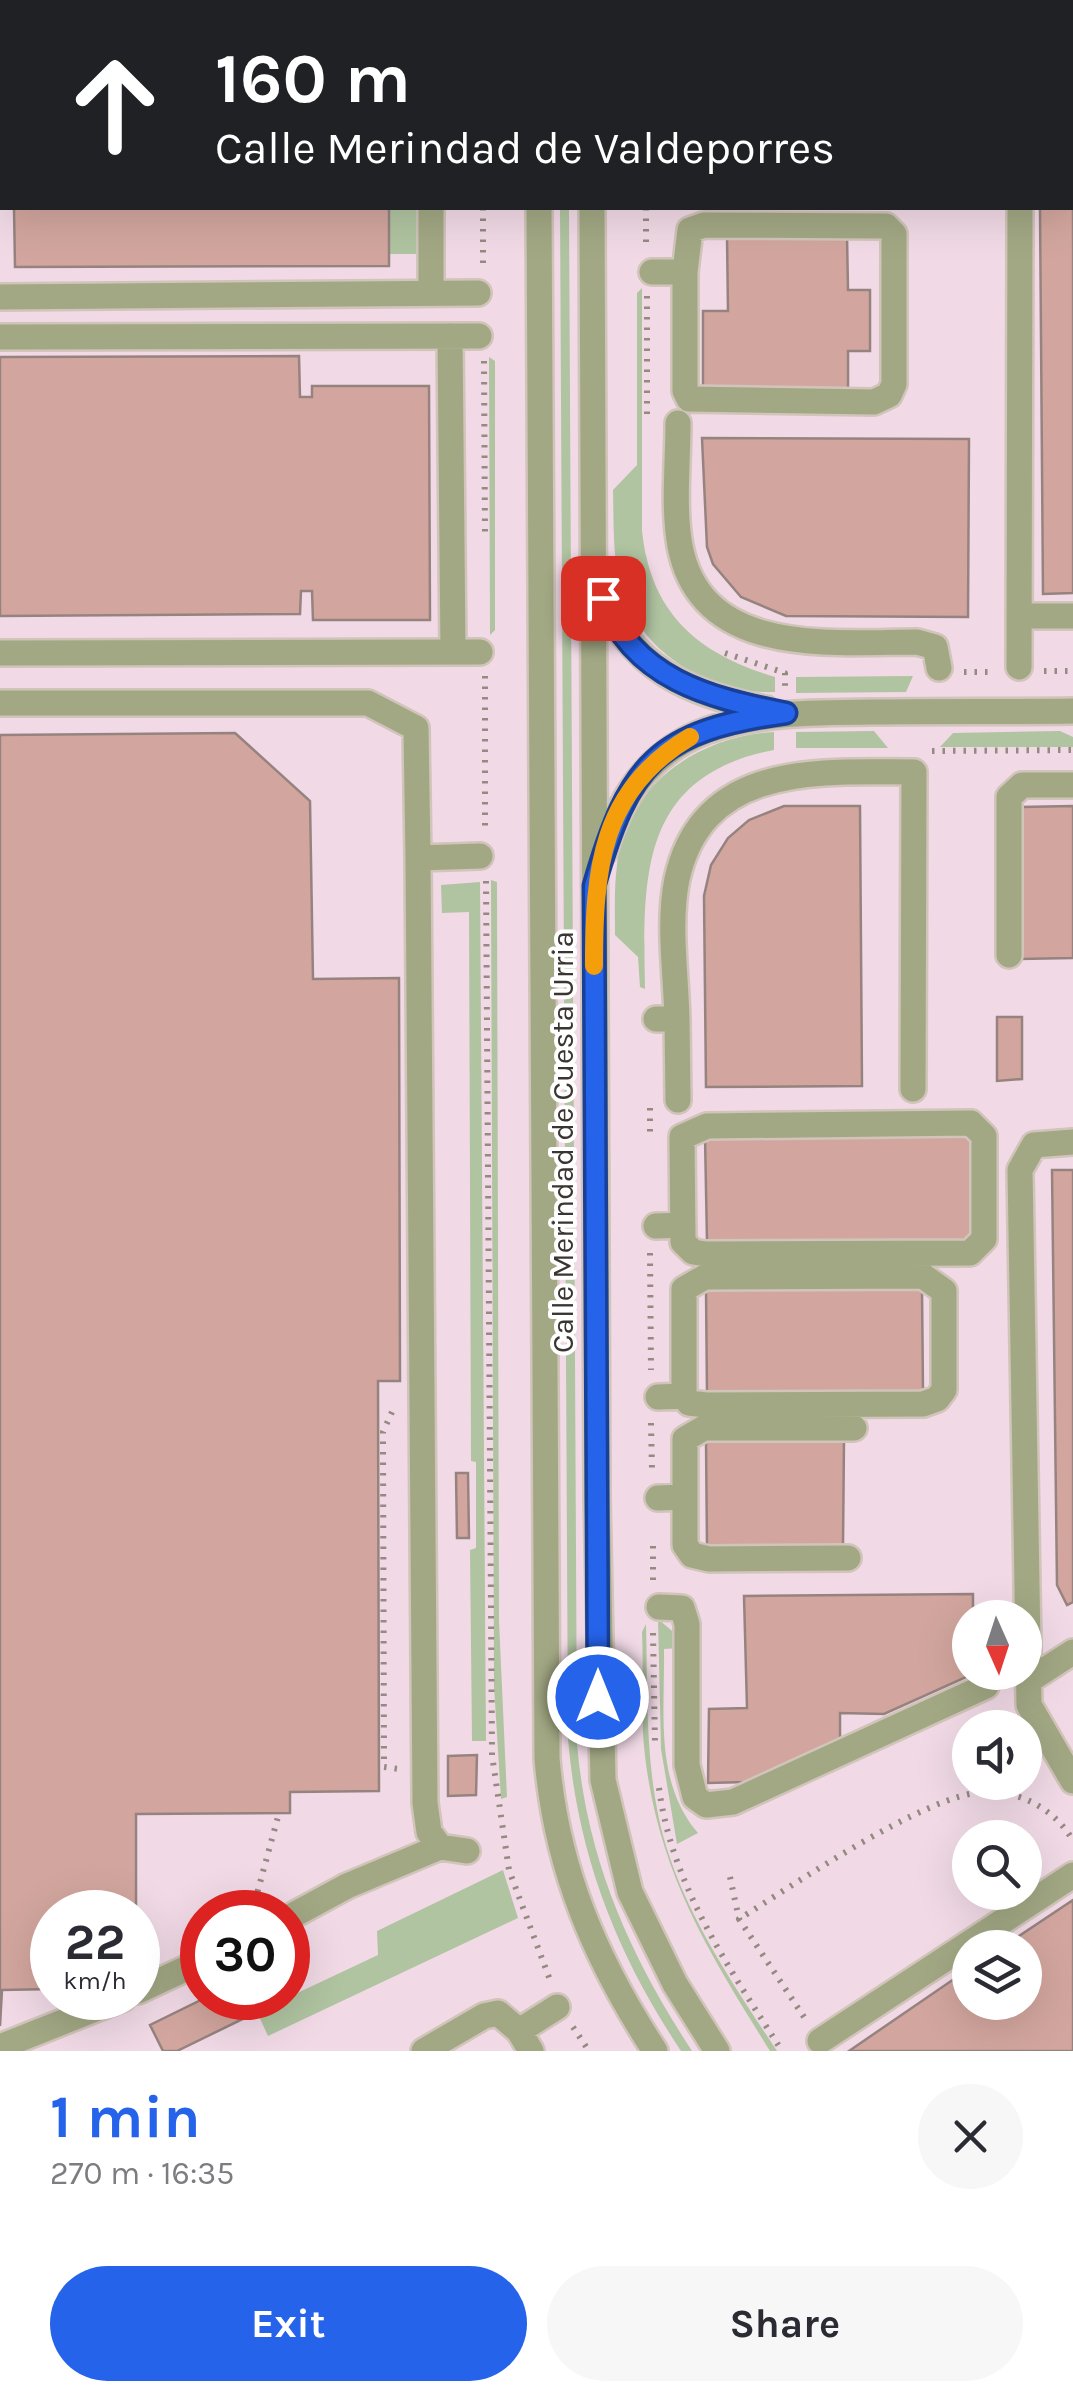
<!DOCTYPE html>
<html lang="en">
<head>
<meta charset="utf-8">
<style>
	:root { --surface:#fff; --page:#f7f7f7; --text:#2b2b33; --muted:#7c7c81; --accent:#2563eb }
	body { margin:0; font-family:Karla,sans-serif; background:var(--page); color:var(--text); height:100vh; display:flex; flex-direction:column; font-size:38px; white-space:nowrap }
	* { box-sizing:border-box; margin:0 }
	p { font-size:32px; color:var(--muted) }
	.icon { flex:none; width:55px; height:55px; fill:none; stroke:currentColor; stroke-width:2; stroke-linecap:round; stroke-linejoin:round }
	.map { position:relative; height:2051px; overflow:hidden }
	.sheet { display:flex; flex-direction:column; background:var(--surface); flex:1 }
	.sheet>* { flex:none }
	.guide { position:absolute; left:0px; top:0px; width:1075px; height:210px; box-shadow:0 10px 40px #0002; background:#202124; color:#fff; overflow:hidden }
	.needle { width:65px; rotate:177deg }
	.tools { position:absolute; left:952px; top:1600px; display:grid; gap:20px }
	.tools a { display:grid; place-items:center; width:90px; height:90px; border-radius:50%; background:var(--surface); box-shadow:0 10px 40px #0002; font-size:50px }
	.speed { position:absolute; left:30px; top:1890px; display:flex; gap:20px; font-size:50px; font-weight:700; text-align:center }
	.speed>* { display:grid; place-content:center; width:130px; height:130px; border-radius:50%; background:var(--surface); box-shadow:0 10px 40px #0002; line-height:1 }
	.speed small { font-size:25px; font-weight:400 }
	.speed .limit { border:15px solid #d22; background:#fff; color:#111 }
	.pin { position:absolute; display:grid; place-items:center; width:85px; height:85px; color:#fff; margin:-42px; border-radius:20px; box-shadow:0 5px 15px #0006 }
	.me { position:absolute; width:110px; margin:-55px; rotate:0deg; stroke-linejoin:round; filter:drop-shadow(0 0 8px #0008) }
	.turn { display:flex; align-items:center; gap:35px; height:210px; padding:0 50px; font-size:45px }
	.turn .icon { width:130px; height:130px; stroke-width:2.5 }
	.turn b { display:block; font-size:70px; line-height:85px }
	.round { display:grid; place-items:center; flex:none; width:105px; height:105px; border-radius:52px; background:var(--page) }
	.head { display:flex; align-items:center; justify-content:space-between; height:170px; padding:0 50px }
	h1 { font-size:60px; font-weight:700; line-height:75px; color:var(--accent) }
	.primary-button { display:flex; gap:20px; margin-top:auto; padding:20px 50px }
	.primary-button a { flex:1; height:115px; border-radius:60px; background:var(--accent); color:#fff; font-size:40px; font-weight:700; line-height:115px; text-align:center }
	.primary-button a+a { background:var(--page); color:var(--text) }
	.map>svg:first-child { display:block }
	.industrial { fill:#f1dae6; fill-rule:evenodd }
	.green { fill:#b0c4a1 }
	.building { fill:#d2a69e; stroke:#968380; stroke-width:2.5 }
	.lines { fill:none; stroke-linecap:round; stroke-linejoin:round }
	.minor-casing { stroke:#d1c4ba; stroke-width:30 }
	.path { stroke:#948a82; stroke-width:6; stroke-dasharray:2.5 8; stroke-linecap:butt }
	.minor { stroke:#a2a884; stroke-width:25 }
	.route-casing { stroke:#184099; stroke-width:25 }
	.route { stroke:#2563eb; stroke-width:18 }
	.slow { stroke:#f59e0b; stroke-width:18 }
	.labels { text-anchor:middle; stroke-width:8; stroke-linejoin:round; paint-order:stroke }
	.street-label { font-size:30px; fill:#3b3531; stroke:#fff }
</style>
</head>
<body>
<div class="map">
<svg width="1073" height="2051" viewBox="0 0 1073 2051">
	<rect width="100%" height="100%" fill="#f7e8dc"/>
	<path class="industrial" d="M0,0h1073v2051h-1073zM2,2h1070v206h-1070zM970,1618h55v54h-55zM970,1728h55v54h-55zM970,1838h55v54h-55zM52,1912h86v86h-86zM202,1912h86v86h-86zM970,1948h55v54h-55z"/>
	<path class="green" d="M389,208h28v46h-28z
		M560,208h9l8,1536c10,116 52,210 115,307h-11c-65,-98 -103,-195 -113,-312z
		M642,288v243c9,84 57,123 133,146v15c-64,3 -133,-39 -153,-101 -10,-32 -8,-67 -9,-101l24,-25v-172z
		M489,357l6,4v269l-5,5z
		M913,676l-7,16 -110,1v-16z
		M874,731l14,17h-92v-16z
		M1060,731l13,6v10h-133l13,-14z
		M774,732v18c-135,26 -131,127 -129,239l-5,-2 -2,-30 -23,-22c0,-23 -1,-47 2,-70 8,-80 82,-129 157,-133z
		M491,880l6,2 2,739 8,176 -6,2 -7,-113z
		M480,882l6,859h-14l-2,-191 6,-2v-86l-5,-1 -2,-549 -27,1 -1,-28z
		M658,1619l20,17 2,12 -16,1c1,64 -10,133 34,184l-21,11 -16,-95z
		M646,1624c2,78 -2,159 24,234 24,70 67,132 107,193h-7c-61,-98 -111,-177 -125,-295 -5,-41 -1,-83 -3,-124z
		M503,1870l15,48 -250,118 -11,-24 121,-57 -1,-24z"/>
	<path class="building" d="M13,0h376v2h-376z
		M1073,89v504l-30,1 -3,-386h32z
		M14,208h375v58l-374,1z
		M847,235l1,55h22v61h-22v38h-145v-78h25l-1,-75z
		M299,356l1,41h12v-11h117l1,234h-117l-1,-29h-11l-1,23 -300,2v-259z
		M702,438l267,1 -1,178 -182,-1 -45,-19 -28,-33 -6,-17z
		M235,733l75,68 3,178 86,-1 1,403h-22l1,410 -89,1v21l-154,1v98h-84v77l-50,1 -2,36v-1291z
		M784,806h76l2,280 -156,1 -2,-191 7,-31 17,-27 21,-18z
		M1073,806v152l-53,1 1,-152z
		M997,1017h25v62l-25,2z
		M972,1134v106l-265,2 -2,-106z
		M1052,1170h21v432l-6,3 -10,-20z
		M706,1289h216l1,102 -216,2z
		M844,1439l-1,106 -136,1 -1,-106z
		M456,1473h12l1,65h-12z
		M973,1594v80l-89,40 -44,-1v25l-93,44 -39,1 1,-74 38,-1 -3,-112z
		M477,1755l-1,40 -28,1v-40z
		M1073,1900v151h-224l121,-83v34h55v-54h-24z
		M205,1998h45l7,14 -80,39h-14l-13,-26z"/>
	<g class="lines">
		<g class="minor-casing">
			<path id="minor" d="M431,0v2
				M536,0v2
				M589,0v2
				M678,0v2
				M1072,55h1
				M431,208v84
				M539,208l8,1550c9,110 48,201 108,293
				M592,208l5,1290 6,282 27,112 45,92 42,67
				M652,272h33v119l4,8 185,3 15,-7 5,-11v-150l-8,-8 -182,-1 -14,5 -5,42
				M0,297l478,-4
				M450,336l3,316
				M0,337l479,-1
				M678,423c0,40 -5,84 2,123 21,112 152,96 237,96l18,5 4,21
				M601,592c28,76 90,103 165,117
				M1019,616h54
				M0,653l480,-1
				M1019,667l1,-459
				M0,703h368l48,25 2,130 62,-2
				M604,852c40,-139 147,-139 270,-140 66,-1 133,0 199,-1
				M418,858l7,945 4,29 11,15 27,4
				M1009,955v-158l13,-12h51
				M656,1019h21c-1,-44 -9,-97 0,-140 26,-118 144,-107 237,-107l-1,317
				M677,1019l1,81
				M971,1123l13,13v103l-14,14 -264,1 -13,-2 -10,-10 -1,-105 25,-11z
				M1073,1142l-39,3 -14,25 9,535 44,76
				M656,1226l27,-1
				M658,1397l26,-1v-107l21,-12 218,-1 21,15v99l-7,9 -14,5 -217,1 -17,-2 -5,-7
				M658,1498l26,-1
				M848,1558l-139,1 -17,-4 -7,-10v-106l19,-11h150
				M659,1607l23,1 5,16v141l8,32 11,8 27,-3 253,-116
				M1028,1681l45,-29
				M288,1918l59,-32 93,-39
				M138,1991l64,-30
				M820,2041l253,-166
				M0,2047l123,-49
				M424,2051l60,-35 14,-3 21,18
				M531,2051l-12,-20 38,-24"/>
		</g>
		<path class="path" d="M481,0v2
			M483,208v61
			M646,208v36
			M647,296v123
			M484,361l1,178
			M725,653l60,20v13
			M1044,671h29
			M964,672h28
			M485,676v153
			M932,751l141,-1
			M486,881l6,874 17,115 41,110
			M650,1108v27
			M650,1253l1,117
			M392,1412l-9,20 1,335 15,2
			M651,1423l1,47
			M653,1580v-37
			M653,1633l2,112
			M659,1788c13,99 71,181 123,263
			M730,1877l9,42
			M252,1912l27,-99
			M804,2017l-65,-98c53,-33 187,-125 245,-127 36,-2 72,18 89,49
			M573,2027l16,24"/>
		<use href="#minor" class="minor"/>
	</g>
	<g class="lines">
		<g class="route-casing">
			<path id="route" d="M598,1697l-4,-811c35,-122 62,-155 192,-173 -77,-15 -153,-34 -183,-115"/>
		</g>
		<use href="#route" class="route"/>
		<path class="slow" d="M594,966c0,-95 6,-176 96,-229"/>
	</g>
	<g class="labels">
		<g class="street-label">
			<text transform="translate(563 1142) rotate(-90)" y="10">Calle Merindad de Cuesta Urria</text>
		</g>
	</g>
</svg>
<div class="tools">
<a><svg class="needle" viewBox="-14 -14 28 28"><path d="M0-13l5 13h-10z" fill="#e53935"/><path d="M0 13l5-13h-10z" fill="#7c7c81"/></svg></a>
<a><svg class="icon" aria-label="sound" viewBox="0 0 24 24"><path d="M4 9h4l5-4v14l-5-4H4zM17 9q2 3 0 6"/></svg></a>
<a><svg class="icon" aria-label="search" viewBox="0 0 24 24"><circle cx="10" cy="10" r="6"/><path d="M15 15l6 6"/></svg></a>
<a><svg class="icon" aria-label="layers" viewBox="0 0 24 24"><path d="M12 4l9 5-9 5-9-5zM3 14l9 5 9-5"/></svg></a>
</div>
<div class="speed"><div>22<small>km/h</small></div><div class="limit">30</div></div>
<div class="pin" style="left:603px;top:598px;background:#d93025"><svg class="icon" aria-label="arrive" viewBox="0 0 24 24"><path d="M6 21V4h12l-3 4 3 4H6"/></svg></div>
<svg class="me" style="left:598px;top:1697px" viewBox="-20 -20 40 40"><circle r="17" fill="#2563eb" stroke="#fff" stroke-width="3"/><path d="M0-11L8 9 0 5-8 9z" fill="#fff"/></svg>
<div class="guide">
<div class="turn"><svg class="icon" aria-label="ahead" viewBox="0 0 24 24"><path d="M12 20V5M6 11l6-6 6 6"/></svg><div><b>160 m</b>Calle Merindad de Valdeporres</div></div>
</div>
</div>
<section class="sheet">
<div class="head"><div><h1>1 min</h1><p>270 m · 16:35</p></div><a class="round"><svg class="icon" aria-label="close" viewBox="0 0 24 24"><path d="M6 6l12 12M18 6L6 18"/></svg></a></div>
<div class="primary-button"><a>Exit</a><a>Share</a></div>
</section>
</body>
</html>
